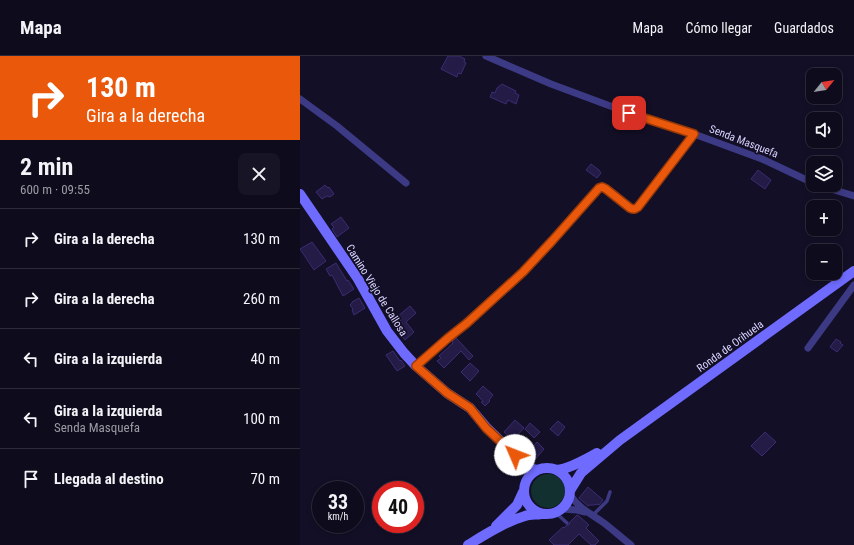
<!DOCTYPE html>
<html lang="es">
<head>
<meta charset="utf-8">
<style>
	:root { --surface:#0e0b1c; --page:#171425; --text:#f1f3f6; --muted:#9b9ba3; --line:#2e2b3b }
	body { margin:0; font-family:"Roboto Condensed",sans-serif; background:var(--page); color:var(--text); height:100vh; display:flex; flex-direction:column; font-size:15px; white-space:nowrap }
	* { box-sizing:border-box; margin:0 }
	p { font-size:13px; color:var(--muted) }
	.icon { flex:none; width:22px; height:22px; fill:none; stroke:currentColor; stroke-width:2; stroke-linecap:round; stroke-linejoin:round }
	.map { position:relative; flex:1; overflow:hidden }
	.panel { display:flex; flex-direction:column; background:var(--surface); width:300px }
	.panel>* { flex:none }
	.banner { background:#ea580c; color:#fff; overflow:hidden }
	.needle { width:26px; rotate:60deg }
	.fabs { position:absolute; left:506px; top:12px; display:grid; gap:8px }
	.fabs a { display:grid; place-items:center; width:36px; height:36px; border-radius:8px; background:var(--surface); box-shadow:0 2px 6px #0003,0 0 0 1px var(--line); font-size:20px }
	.speed { position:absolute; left:12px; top:425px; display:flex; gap:8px; font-size:20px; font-weight:700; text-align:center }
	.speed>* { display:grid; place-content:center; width:52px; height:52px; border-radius:50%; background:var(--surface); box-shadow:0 2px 6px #0003,0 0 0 1px var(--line); line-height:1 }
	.speed small { font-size:10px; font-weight:400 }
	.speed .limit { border:6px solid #d22; background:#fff; color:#111 }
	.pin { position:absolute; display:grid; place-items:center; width:34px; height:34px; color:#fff; margin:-17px; border-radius:8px; box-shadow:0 2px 6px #0006 }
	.me { position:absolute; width:44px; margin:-22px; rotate:314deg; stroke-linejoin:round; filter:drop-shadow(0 0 3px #0008) }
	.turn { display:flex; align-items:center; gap:14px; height:84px; padding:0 20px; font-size:18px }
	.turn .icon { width:52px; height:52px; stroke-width:2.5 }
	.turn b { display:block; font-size:28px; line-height:34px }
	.round { display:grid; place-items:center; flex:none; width:42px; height:42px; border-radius:8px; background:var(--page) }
	.summary { display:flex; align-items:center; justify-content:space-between; height:68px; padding:0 20px }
	h1 { font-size:24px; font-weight:700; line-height:30px }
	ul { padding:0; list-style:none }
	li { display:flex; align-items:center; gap:12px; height:60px; padding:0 20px; border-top:1px solid var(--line) }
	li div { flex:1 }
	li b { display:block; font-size:15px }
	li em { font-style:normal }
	header { display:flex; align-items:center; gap:24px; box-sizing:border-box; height:56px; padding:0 20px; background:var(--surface); border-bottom:1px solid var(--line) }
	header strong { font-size:19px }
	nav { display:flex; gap:22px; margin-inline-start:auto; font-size:14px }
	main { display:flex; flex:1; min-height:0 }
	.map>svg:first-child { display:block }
	.green { fill:#12302f }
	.building { fill:#241b47; stroke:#3b2d73 }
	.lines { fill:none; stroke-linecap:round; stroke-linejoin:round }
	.lane { stroke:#3d3a85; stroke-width:3.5 }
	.street { stroke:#3d3a85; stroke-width:7 }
	.secondary { stroke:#6f6bff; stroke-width:10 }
	.route-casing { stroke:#983908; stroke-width:10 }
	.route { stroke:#ea580c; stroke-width:7 }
	.labels { text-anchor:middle; stroke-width:3.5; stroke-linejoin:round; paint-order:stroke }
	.street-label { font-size:11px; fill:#d9d4ff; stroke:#130f26 }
</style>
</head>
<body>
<header>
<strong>Mapa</strong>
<nav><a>Mapa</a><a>Cómo llegar</a><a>Guardados</a></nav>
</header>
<main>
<section class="panel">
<div class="banner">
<div class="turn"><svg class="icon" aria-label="right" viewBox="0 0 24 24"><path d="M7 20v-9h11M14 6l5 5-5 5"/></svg><div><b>130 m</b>Gira a la derecha</div></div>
</div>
<div class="summary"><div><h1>2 min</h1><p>600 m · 09:55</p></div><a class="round"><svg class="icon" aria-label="close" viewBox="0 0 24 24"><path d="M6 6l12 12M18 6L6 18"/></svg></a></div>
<ul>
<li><svg class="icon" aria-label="right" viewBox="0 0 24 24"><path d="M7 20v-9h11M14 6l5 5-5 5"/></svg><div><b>Gira a la derecha</b></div><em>130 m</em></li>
<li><svg class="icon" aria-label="right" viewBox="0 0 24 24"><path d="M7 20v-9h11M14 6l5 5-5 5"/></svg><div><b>Gira a la derecha</b></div><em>260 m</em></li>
<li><svg class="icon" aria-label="left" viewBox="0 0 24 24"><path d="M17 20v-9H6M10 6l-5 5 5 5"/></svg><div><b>Gira a la izquierda</b></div><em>40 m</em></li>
<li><svg class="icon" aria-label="left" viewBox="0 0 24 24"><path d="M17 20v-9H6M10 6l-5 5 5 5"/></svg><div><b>Gira a la izquierda</b><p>Senda Masquefa</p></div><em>100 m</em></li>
<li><svg class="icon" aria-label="arrive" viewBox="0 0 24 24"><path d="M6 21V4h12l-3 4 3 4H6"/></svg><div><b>Llegada al destino</b></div><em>70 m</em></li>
</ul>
</section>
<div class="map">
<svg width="554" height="489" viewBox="0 0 554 489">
	<rect width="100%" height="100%" fill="#130f26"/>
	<path class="green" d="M231 435a17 17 0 1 1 34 0a17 17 0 1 1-34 0Z"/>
	<path class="building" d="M148,0h11l6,3 -1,3 2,1 -5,11 -3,-1 -1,4 -16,-8z
		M202,28l14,7 -1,2 4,2 -3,9 -8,-4 -2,4 -16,-7 2,-5 3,1 2,-5z
		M291,108l8,6 2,3 -4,5 -11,-8z
		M458,114l13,10 -6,9 -14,-10z
		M25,129l3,3 1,-1 5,7 -4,3 -3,-1 -5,3 -6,-7z
		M41,161l8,11 -12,9 -5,-8 2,-2 -3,-3z
		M12,186l14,19 -12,9 -14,-21z
		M36,207l11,18 1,-1 6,9 -11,7 -11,-21 -2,1 -4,-7z
		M59,242l6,10 -11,7 -2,-5 1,-1 -3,-4 2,-2v-1z
		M110,250l6,7 -10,9 8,10 -9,8 -11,-13 7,-6 -4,-4z
		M156,282l17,18 -4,4 -8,-9 -17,17 -7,-7 4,-3 -2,-2 14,-13 -1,-2z
		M536,283l5,3 -1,1 3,2 -6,7 -7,-5z
		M93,295l7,10 1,-1 4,6 -8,5 -11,-16z
		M170,307l9,8 -9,10 -9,-9z
		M183,330l10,9 -4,5 1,1 -5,5 -4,-4 2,-1 -7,-7z
		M215,364l9,8 -11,12 -9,-8z
		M258,365l7,6 -7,9 -8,-7z
		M230,367l10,9 -6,6 -9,-9z
		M465,376l11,10 -14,14 -11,-10z
		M237,386l7,7 -11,13 -8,-7z
		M288,431l15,13 -4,5 -1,-1 -4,1h-4l-2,1 -9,-8z
		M277,459l2,1 10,9 -3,3 13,13 -4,4h-4l-12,-11 -11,11h-14l-5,-5 14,-13 1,1 2,-2 3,-1 1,-3z"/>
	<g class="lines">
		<path class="lane" d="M256,457l11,10
			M293,459l14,-14 3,-9"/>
		<path class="street" d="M186,0l65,28 78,29 65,21 68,25 51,24
			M0,43l37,27 69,57
			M518,129l36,11
			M508,292l46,-63
			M116,310l32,-28 19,-15 56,-51 29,-31 47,-53 3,-1 4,2 24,19c4,2 5,1 8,-1l56,-73
			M270,439c11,15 20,18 34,28 9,7 18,15 27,22
			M262,453l15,1 8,2"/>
		<path class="secondary" d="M0,138l58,85 29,52 17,22 12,13 31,27 23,15 16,19 29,28 15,13 7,2
			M224 435a23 23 0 1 1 46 0a23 23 0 1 1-46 0Z
			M257,414c14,-2 27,-10 40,-17
			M271,433l10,-16 39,-33 234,-169
			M196,470l21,-21 6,-13
			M168,489c18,-11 37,-23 57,-29 5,-2 11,-1 16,-2"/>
	</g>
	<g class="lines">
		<g class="route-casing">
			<path id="route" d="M215,399l-29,-27 -16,-20 -23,-15 -31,-27 32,-28 19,-15 56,-51 29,-31 47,-53 3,-1 4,2 24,19c4,2 5,1 8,-1l56,-73 -65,-21"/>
		</g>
		<use href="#route" class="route"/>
	</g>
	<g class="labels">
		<g class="street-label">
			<text transform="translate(444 85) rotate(21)" y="4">Senda Masquefa</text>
			<text transform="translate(77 234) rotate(58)" y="4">Camino Viejo de Callosa</text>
			<text transform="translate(430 290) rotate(-36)" y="4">Ronda de Orihuela</text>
		</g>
	</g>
</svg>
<div class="fabs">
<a><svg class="needle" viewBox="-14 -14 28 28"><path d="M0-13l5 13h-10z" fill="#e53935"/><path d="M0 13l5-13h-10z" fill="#9b9ba3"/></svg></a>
<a><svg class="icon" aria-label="sound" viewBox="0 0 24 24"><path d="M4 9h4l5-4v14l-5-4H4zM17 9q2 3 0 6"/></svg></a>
<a><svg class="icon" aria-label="layers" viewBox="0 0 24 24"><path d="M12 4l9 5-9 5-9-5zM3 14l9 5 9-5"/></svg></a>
<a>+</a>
<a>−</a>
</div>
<div class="speed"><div>33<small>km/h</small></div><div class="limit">40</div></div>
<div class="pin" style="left:329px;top:57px;background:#d93025"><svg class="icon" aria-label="arrive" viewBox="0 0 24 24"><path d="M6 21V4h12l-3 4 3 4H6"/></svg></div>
<svg class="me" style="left:215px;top:399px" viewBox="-20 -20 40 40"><circle r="19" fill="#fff"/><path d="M0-13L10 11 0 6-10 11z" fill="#ea580c"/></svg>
</div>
</main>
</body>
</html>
